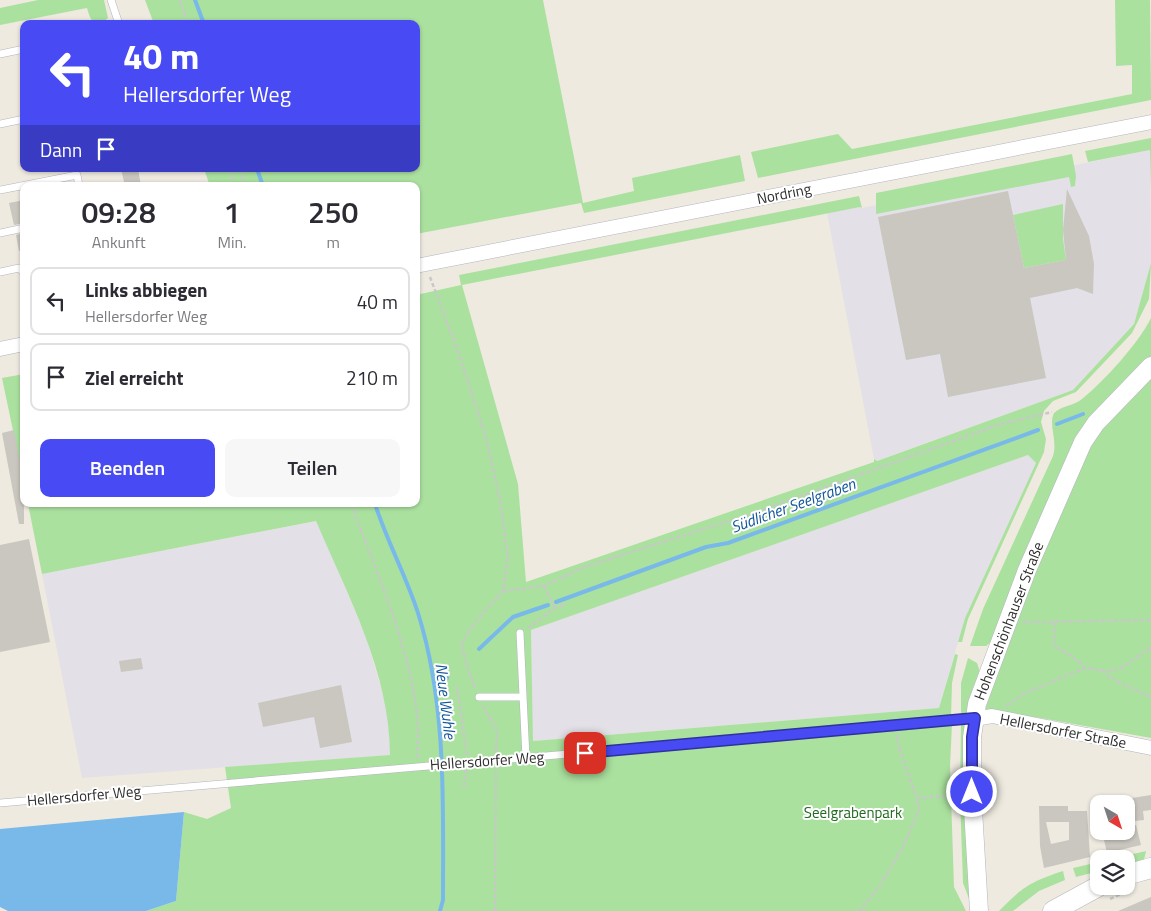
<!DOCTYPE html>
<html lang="de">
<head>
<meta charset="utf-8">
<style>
	:root { --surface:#fff; --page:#f7f7f7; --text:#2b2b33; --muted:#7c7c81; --line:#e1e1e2; --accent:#484bf3 }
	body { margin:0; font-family:"Titillium Web",sans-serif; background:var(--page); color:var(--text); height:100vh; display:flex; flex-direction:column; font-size:19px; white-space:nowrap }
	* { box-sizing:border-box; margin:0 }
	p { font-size:16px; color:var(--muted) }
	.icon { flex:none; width:28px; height:28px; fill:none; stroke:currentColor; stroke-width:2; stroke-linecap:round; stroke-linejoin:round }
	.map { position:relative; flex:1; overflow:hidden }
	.drawer { position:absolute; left:20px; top:182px; width:400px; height:325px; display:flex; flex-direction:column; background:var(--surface); border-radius:10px; box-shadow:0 1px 4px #0004 }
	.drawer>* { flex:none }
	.banner { position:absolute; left:20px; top:20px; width:400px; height:152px; border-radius:10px; box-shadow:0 1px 4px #0004; background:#484bf3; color:#fff; overflow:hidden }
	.needle { width:32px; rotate:141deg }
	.controls { position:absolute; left:1090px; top:795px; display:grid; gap:10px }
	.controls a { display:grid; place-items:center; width:45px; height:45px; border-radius:10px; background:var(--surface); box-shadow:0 1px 4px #0004; font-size:25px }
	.pin { position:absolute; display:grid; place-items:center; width:42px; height:42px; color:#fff; margin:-21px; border-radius:10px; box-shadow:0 2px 8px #0006 }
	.me { position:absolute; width:55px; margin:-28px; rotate:0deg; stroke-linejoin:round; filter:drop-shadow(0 0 4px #0008) }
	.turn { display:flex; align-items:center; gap:18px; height:105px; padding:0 20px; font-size:22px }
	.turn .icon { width:65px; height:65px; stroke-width:2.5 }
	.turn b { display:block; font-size:35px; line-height:42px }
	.then { display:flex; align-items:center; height:48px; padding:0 20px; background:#0003; gap:10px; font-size:19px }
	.eta { display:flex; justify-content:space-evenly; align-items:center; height:85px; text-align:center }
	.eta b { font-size:30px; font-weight:600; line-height:35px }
	.primary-button { display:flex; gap:10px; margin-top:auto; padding:10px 20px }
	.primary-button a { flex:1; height:58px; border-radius:10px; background:var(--accent); color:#fff; font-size:20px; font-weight:600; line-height:58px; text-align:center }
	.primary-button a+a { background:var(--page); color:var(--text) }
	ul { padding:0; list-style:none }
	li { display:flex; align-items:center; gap:15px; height:68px; margin:0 10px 8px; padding:0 10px; border:2px solid var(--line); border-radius:10px }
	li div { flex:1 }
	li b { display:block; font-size:19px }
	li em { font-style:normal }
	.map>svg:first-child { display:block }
	.industrial { fill:#e3e0e7 }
	.green { fill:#abe19f }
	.water { fill:#78b9ea }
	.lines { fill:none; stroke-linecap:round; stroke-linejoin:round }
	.stream { stroke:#78b9ea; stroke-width:4 }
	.building { fill:#c9c7bf; fill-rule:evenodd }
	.service-casing { stroke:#b3b4bf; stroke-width:8 }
	.minor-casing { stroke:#b3b4bf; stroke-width:15 }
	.tertiary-casing { stroke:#b3b4bf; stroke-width:19 }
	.secondary-casing { stroke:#b3b4bf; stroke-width:21 }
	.path { stroke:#c8c8c8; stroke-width:2.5; stroke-dasharray:4 2.5; stroke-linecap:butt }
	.service { stroke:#fff; stroke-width:7 }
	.minor { stroke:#fff; stroke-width:14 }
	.tertiary { stroke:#fff; stroke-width:18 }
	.secondary { stroke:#fff; stroke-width:20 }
	.route-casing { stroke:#2f319e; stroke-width:12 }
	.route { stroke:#484bf3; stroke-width:9 }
	.labels { text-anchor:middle; stroke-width:4; stroke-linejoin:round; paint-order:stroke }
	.street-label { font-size:15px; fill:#2d2d2d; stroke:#fff }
	.park-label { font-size:15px; fill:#21691e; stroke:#fff }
	.water-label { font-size:16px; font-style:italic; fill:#13569b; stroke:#fff }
</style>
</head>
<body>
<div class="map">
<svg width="1151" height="911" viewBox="0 0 1151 911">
	<rect width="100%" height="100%" fill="#eeeae0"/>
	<path class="industrial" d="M1150,150l1,113 -17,61 -61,66 -197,71 -2,-2 -47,-246 33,-6 2,1z
		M1028,455l8,8 -71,155 -26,90 -406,33 -2,-111z
		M317,521l49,116 21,71 4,47 -309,23 -40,-204z"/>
	<path class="green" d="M38,0h66l4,18 -6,5c-11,1 -12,-5 -15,-15l-87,17v-17z
		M145,0h398l40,203 51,-12 -2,-13 108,-23 5,26 -161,32 -3,-10 -165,31v-48h-206l-6,-17h212v-145h-262z
		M1115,0h35l1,100 -393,78 -7,-26 87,-18 14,15 280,-55v-29l-16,1z
		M1151,138v52l-1,-40 -62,12 -3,-11z
		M1072,154l4,22 -1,10 -4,1 -2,-10 -193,37v-21z
		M859,196l3,12 -2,-1 -398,78 56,199 8,98 348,-120v-3l3,2 196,-71 61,-66 17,-61 -2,36 -17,34 -56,59 -23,9 -9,10 -3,11 5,17 -2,13 -76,167 -6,23h-4l7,-24 71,-155 -8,-8 -497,175 2,111 406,-33 16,-54 3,1 -6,28 -1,35h-3l4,6 -2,42 4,121 12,24h-820l30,-10 8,-89 23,7 24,-11 -6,-41 165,-12c0,-82 -42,-159 -74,-234l-274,53 -14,-70h388v-209l45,-10 -2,-10z
		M1063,204v35l3,21 -42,8 -11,-53z
		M1151,318v38l-54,56 -103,228 -8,6h-16l13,-37 70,-153c5,-16 -5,-31 1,-43 8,-8 20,-7 28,-14 23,-19 56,-55 69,-81z
		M24,374v109l-22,-105z
		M1151,379v359l-116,-21 -43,-3 -8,-3 53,-145 46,-106 17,-28z
		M968,658l9,5 3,9 -10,43 -9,3v-35z
		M969,722l-3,66 -6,4 1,-69z
		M960,798l8,4 3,102 -8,-21z
		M1146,851l-2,9 -18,4v-5h-14z
		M1099,862v9l-23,6 -3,-9z
		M1063,871l2,9 -26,11 -26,20h-14c23,-24 33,-30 64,-40z"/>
	<path class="water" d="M184,812l-8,89 -30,10h-138l-8,-4v-78z"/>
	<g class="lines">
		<path class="stream" d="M195,0l9,24
			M257,169l6,17
			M1057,424l26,-10
			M375,504c12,37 31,72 43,109 29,92 25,193 25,287l-3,11
			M556,602l150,-55 22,-4 310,-113
			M479,649l34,-32 35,-12
			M435,690l12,-12"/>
	</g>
	<path class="building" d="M121,169h17l3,17h-16z
		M1067,189l22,47 5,28 -1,30 -16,-6 -47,10 16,80 -98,19 -8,-43 -34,6 -28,-143 130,-26 16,77 42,-8 -3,-30z
		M24,200v23l-10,2 -5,-22z
		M24,233v18h-5l-3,-16z
		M14,430l10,52v42h-5l-17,-91z
		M29,539l21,103 -50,10v-107z
		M141,658l2,11 -22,3 -2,-11z
		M341,685l11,57 -32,6 -6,-31 -51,10 -5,-24z
		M1151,795v15l-8,1 1,9 -9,1 -3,-23z
		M1039,806h29v5h19l3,46 -46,11 -4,-22zM1046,822h23v18l-18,4z
		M1136,825l5,20 -34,8 -5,-22h24v-4z
		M1151,897v14h-33z"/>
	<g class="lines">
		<g class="service-casing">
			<path id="service" d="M111,0l8,24
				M0,54l24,-5
				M0,124l24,-5
				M0,190l77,-15 2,11
				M0,233l24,-5
				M0,272l19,-4 5,5
				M520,633l6,125
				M479,697h44
				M0,803l973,-84"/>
		</g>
		<g class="minor-casing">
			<path id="minor" d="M416,266l735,-144
				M0,349l24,-5
				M975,719l17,-3 159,32"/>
		</g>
		<g class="tertiary-casing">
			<path id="tertiary" d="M979,911l-7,-119v-55l5,-33 50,-134 56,-128 13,-19 55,-57"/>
		</g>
		<g class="secondary-casing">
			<path id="secondary" d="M1126,875l25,-7
				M1053,911l46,-25"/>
		</g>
		<path class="path" d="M180,0l8,24
			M231,169l3,17
			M239,169l6,17
			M430,277l30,80 26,81 14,62 8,57 -5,34 -28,31 -14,21 6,23 9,24
			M351,504c26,70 60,144 67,219 1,11 -1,23 -1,35
			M544,586l11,22
			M503,591l41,-5 40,-19 161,-51 256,-92 51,-12
			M1023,622l128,-2
			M1054,622v22c10,10 23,13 31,24
			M528,628l27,-20 9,-3
			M1101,670l15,11 35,16
			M457,687l10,68
			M483,706l14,25 -1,21
			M1006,706l17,-12 62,-26 25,3 13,-4 28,-20
			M897,735l3,17 17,46
			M464,786l2,-16
			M1110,899l15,-7
			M495,911l1,-141
			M859,911l20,-24 23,-38 17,-39 -2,-12 39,-3"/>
		<use href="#service" class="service"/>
		<use href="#minor" class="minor"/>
		<use href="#tertiary" class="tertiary"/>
		<use href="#secondary" class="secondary"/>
	</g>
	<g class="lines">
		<g class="route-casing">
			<path id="route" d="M585,753l390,-35 -3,19v55"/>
		</g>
		<use href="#route" class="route"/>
	</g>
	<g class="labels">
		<g class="street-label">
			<text transform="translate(784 194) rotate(-11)" y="5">Nordring</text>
			<text transform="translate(1009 621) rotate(-69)" y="5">Hohenschönhauser Straße</text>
			<text transform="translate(1063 731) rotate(11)" y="5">Hellersdorfer Straße</text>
			<text transform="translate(487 761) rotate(-4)" y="5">Hellersdorfer Weg</text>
			<text transform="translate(84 796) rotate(-5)" y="5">Hellersdorfer Weg</text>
		</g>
		<g class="park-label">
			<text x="853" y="818">Seelgrabenpark</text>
		</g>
		<g class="water-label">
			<text transform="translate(793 505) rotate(-20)" y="6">Südlicher Seelgraben</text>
			<text transform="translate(446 701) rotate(83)" y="6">Neue Wuhle</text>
		</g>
	</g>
</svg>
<div class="controls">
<a><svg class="needle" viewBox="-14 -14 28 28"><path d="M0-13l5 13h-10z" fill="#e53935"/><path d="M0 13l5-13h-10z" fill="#7c7c81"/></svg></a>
<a><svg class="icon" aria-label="layers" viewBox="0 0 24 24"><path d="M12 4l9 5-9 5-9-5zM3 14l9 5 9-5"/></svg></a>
</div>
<div class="pin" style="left:585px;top:753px;background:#d93025"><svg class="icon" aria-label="arrive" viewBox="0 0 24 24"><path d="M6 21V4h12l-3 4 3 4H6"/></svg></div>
<svg class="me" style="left:972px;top:792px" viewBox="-20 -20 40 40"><circle r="17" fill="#484bf3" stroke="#fff" stroke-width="3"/><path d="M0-11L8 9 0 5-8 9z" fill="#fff"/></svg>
<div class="banner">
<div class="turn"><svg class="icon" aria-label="left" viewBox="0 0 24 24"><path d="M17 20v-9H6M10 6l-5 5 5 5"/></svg><div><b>40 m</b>Hellersdorfer Weg</div></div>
<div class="then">Dann<svg class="icon" aria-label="arrive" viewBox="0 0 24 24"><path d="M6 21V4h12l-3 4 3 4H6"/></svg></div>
</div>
<section class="drawer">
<div class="eta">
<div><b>09:28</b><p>Ankunft</p></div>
<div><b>1</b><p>Min.</p></div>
<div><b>250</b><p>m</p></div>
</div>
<ul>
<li><svg class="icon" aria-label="left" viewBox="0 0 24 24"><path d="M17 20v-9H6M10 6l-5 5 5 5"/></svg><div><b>Links abbiegen</b><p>Hellersdorfer Weg</p></div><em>40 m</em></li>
<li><svg class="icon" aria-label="arrive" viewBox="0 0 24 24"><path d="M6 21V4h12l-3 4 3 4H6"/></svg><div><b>Ziel erreicht</b></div><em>210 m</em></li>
</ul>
<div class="primary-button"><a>Beenden</a><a>Teilen</a></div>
</section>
</div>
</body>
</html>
